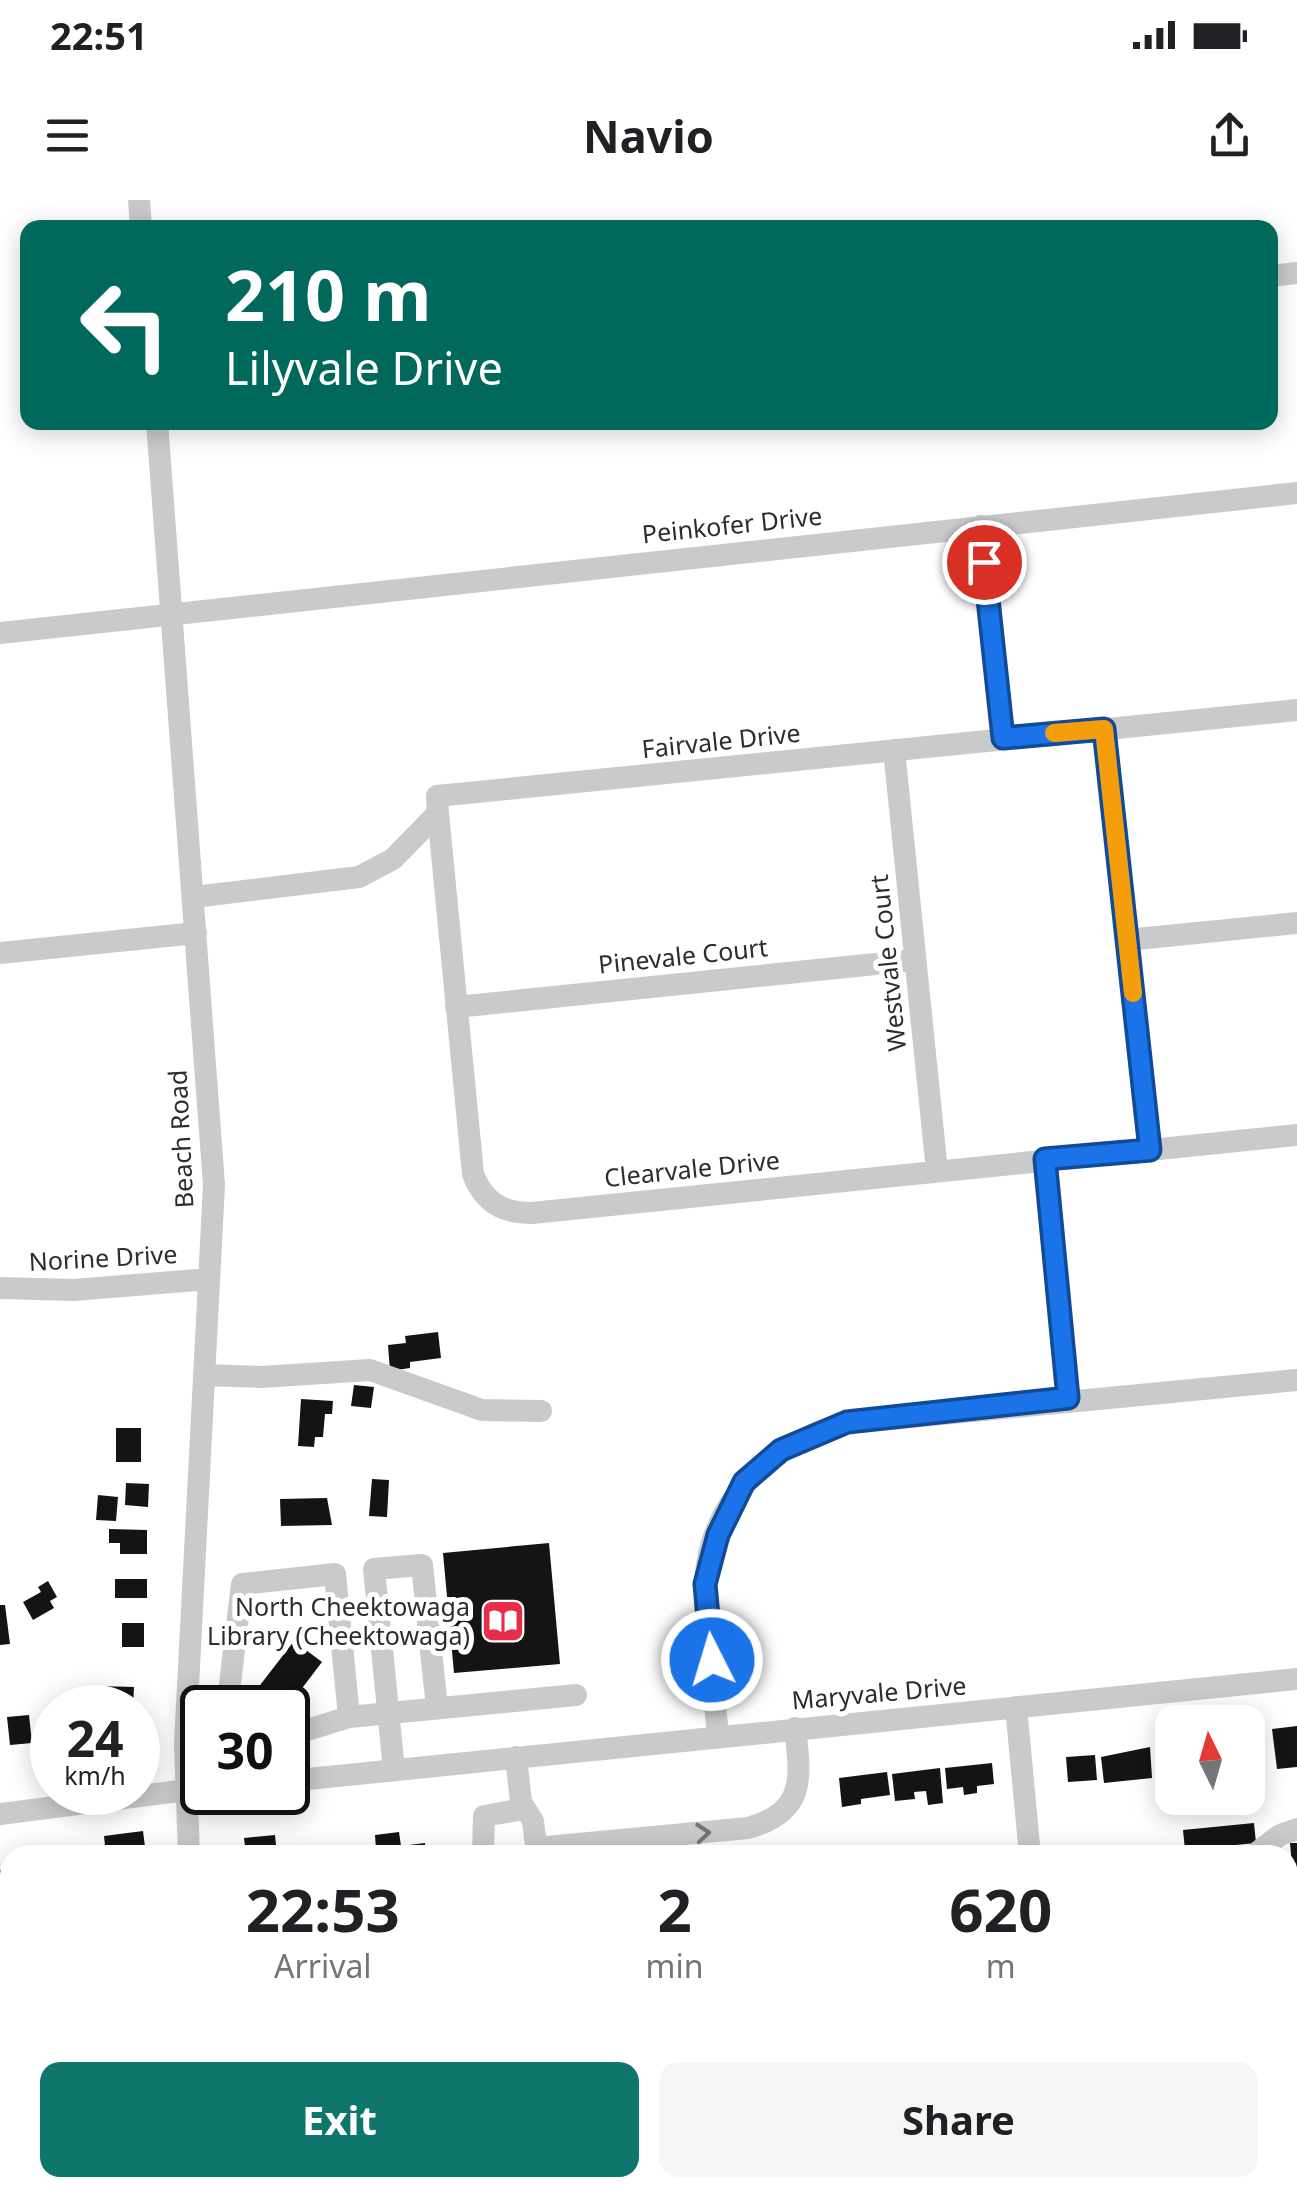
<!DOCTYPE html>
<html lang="en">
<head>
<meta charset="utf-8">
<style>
	:root { --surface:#fff; --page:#f6f6f6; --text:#202124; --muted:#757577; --accent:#0f766e }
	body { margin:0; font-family:"Noto Sans",sans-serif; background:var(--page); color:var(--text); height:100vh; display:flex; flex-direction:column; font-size:38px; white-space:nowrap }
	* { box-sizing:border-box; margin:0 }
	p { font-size:32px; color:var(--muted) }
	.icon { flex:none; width:55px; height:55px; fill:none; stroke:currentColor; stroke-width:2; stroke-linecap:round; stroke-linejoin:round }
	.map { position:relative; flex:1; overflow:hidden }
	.side { position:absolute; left:0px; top:1645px; width:1298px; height:352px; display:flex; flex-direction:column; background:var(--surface); border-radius:30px 30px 0 0; box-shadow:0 5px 25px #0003 }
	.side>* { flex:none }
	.guide { position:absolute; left:20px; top:20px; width:1258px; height:210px; border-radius:20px; box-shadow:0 5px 25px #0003; background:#00695c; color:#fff; overflow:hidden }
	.needle { width:65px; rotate:355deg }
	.tools { position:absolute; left:1155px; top:1505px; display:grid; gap:20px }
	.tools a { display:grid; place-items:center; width:110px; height:110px; border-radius:20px; background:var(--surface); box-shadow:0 5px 25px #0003; font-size:50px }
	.speed { position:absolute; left:30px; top:1485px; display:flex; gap:20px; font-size:50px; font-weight:700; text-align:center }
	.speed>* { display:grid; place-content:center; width:130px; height:130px; border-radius:50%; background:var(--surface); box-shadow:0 5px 25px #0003; line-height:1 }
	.speed small { font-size:25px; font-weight:400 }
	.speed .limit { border:5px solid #111; border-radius:15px; background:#fff; color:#111 }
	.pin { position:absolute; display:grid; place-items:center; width:85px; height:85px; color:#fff; margin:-42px; border:5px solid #fff; border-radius:50%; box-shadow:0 2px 10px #0007 }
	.me { position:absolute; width:110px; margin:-55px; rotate:355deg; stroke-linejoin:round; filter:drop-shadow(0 0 8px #0008) }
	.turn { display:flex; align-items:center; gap:35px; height:210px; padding:0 40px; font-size:45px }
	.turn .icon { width:130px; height:130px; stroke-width:2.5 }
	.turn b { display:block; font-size:70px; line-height:85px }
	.eta { display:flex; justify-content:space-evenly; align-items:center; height:170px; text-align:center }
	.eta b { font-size:60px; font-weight:700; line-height:70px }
	.primary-button { display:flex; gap:20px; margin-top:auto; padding:20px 40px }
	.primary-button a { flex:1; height:115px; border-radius:20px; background:var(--accent); color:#fff; font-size:40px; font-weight:700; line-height:115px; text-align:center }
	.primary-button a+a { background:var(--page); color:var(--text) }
	.status { display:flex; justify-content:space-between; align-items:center; height:70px; padding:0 50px; background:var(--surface); direction:ltr }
	.status svg { height:28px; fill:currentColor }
	header { display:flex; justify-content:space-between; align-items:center; height:130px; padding:0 40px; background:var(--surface); font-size:45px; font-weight:700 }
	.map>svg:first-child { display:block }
	.green { fill:#e5ebdb }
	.building { fill:#141414 }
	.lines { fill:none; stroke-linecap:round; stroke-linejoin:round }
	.minor { stroke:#cacaca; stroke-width:22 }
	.highway { stroke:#949494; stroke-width:32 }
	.highway-bridge { stroke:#949494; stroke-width:32 }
	.oneway { stroke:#747474 }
	.route-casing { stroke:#114b97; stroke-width:25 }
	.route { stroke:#1a73e8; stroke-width:18 }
	.slow { stroke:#f59e0b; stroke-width:18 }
	.labels { text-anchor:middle; stroke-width:10; stroke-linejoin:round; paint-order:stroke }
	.street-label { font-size:25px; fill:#2d2d2d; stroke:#fff }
	.poi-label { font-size:25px; fill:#2d2d2d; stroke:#fff; text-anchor:end }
</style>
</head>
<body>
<div class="status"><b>22:51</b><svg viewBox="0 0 49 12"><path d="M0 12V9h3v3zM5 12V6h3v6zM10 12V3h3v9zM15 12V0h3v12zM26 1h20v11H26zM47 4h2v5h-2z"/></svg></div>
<header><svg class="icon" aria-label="menu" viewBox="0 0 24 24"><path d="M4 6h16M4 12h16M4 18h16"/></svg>Navio<svg class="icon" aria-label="share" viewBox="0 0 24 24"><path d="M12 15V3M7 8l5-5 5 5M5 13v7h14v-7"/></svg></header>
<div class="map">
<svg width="1297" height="1996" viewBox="0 0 1297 1996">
	<rect width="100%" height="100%" fill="#fff"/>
	<path class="green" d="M374,1988h144v8h-143z"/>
	<path class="building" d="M438,1132l3,26 -31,4v6l-20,3 -2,-26 18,-2 -1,-7z
		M354,1185l20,2 -3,21 -20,-2z
		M301,1199l32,2 -1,13h-7l-2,23h-8l-1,10 -16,-1z
		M116,1228h25v34h-25z
		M372,1279l17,1 -2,37 -18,-1z
		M126,1283l23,1 -1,23 -23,-2z
		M98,1295l20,2 -2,24 -20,-1z
		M327,1298l5,27 -51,1 -1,-27z
		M109,1329l38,1v24h-27v-11h-11z
		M549,1343l11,121 -106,9 -11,-120z
		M115,1379h32v19h-32z
		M48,1381l9,16 -7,4 4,7 -21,12 -10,-18 18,-10 -3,-5z
		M0,1405h5l5,39 -10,1z
		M122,1423h22v24h-22z
		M294,1441l28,21 -35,46h-22l-14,-11z
		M97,1486l37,1 -1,21h-37z
		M29,1515l3,28 -22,2 -3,-28z
		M1297,1526v41l-20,2 -5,-40z
		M1248,1537h4l3,30h-7z
		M1150,1547l2,31 -48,5 -3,-26z
		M1095,1555l2,25 -29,2 -2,-25z
		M992,1563l2,21 -17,2v7l-13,2 -1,-8 -16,2 -2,-21z
		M940,1568l3,35 -15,2 -2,-14 -12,1 1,7 -20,2 -3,-27z
		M887,1572l3,23 -29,4v5l-19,3 -3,-29z
		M1254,1623l2,20 -71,7 -2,-20z
		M143,1631l3,24h-40l-2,-19z
		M399,1632l2,14 24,-3 1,12h-73l-1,-4 24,-2 -1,-14z
		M275,1635l2,20h-31l-2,-17z
		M1290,1643h7v44h-3z
		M10,1665v35l-8,5 -2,-35z
		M1297,1689v20l-9,1v-20z
		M1297,1812v20l-9,1v-20z
		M976,1988h35l1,8h-35z
		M1109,1988h25l1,7 -25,1z"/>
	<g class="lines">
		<path class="minor" d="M139,0l2,28
			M1270,76l27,-3
			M157,222l57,763 -29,559 4,111
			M981,326l22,212
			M0,433l1297,-140
			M1104,529l46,421
			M894,550l43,421
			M438,613l35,361c11,29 30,39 59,39l765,-78
			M194,697l165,-20 34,-18 45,-46 -1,-17 860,-86
			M1127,740l170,-17
			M0,753l196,-20
			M456,807l459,-47
			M1045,959l23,239
			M0,1088l74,2 135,-11
			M204,1175l57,2 109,-7 112,40 59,1
			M1016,1507l14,148
			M227,1508l15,-124 93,-10 14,143
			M718,1535c-4,-49 -15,-103 -13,-152 4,-82 67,-141 142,-160l450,-43
			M288,1536l61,-19 227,-22
			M516,1557l5,45 12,19 4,34
			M394,1570l-20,-201 48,-4 15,143
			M288,1581l1009,-102
			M0,1614l202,-26
			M536,1648l212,-20c58,-16 53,-50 47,-100
			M483,1655l1,-39 40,-7
			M1254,1655l26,-20 17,-6
			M1062,1988l1,8
			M1227,1988l1,8"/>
		<path class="highway" d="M0,1793l10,11
			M0,1835l10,7
			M0,1894l10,8
			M97,1988l36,7
			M0,1995l23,-7"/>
		<path class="highway-bridge" d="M207,1988l11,8"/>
	</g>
	<defs><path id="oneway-chevron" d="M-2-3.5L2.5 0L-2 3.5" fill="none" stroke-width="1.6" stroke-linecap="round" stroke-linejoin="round" transform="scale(2.5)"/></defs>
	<use class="oneway" href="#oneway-chevron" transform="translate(703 1633) rotate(-5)"/>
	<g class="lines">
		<g class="route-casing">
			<path id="route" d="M712,1460l-7,-76 13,-49 26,-53 37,-32 66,-28 221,-24 -23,-239 105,-9 -46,-421 -101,9 -19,-176"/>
		</g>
		<use href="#route" class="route"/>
		<path class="slow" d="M1054,533l50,-4 29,264"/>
	</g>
	<defs>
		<g id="library-square" transform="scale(2.25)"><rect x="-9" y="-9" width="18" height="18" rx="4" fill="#e72d49" stroke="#fff"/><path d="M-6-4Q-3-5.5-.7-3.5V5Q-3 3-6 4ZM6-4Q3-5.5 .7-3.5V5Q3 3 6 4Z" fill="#fff"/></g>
	</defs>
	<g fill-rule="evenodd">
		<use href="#library-square" x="503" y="1421"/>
	</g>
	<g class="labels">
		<g class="street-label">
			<text transform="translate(732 325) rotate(-6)" y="9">Peinkofer Drive</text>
			<text transform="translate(721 541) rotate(-6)" y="9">Fairvale Drive</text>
			<text transform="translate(683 756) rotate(-6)" y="9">Pinevale Court</text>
			<text transform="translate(888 763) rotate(-96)" y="9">Westvale Court</text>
			<text transform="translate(181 939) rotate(-93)" y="9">Beach Road</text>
			<text transform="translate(692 969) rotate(-6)" y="9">Clearvale Drive</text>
			<text transform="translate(103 1058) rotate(-3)" y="9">Norine Drive</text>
			<text transform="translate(879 1493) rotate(-5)" y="9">Maryvale Drive</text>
		</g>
		<g class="poi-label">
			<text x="470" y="1416">North Cheektowaga<tspan x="470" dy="29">Library (Cheektowaga)</tspan></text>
		</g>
	</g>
</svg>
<div class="tools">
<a><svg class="needle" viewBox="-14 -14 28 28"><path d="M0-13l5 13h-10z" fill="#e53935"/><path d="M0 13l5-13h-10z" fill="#757577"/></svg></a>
</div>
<div class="speed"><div>24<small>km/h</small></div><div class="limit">30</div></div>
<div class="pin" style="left:984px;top:362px;background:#d93025"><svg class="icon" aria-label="arrive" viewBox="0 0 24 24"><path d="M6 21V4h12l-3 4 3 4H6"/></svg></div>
<svg class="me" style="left:712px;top:1460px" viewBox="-20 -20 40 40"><circle r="17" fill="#1a73e8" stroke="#fff" stroke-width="3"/><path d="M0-11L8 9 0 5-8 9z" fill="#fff"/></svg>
<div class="guide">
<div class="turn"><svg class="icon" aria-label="left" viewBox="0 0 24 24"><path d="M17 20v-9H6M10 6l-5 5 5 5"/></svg><div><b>210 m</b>Lilyvale Drive</div></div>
</div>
<section class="side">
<div class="eta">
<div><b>22:53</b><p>Arrival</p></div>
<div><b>2</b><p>min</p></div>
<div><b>620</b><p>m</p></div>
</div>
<div class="primary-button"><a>Exit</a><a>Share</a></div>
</section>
</div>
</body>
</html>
